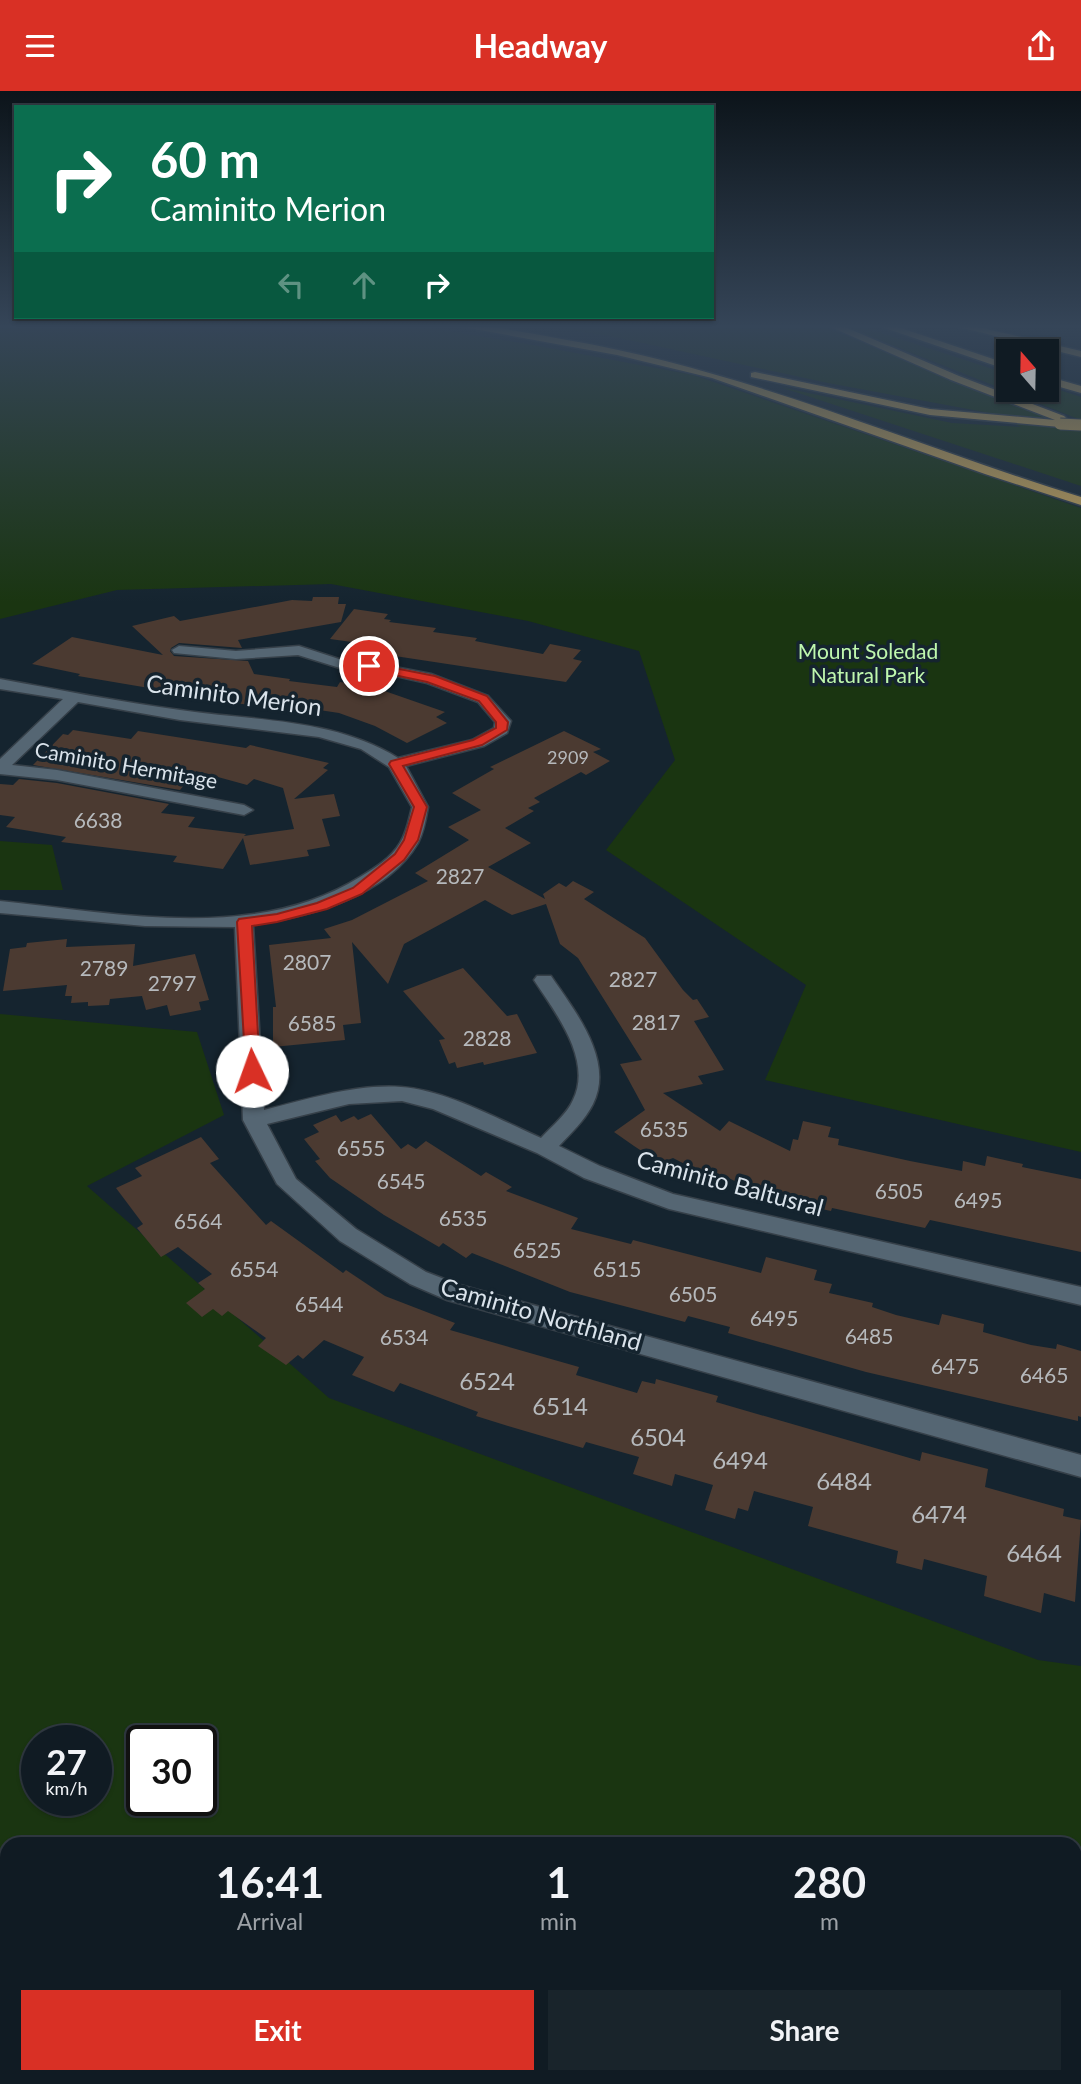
<!DOCTYPE html>
<html lang="en">
<head>
<meta charset="utf-8">
<style>
	:root { --surface:#101b23; --page:#19242b; --text:#f1f3f6; --muted:#9ca1a6; --line:#303941; --accent:#d93025 }
	body { margin:0; font-family:Lato,sans-serif; background:var(--page); color:var(--text); height:100vh; display:flex; flex-direction:column; font-size:26px; white-space:nowrap }
	* { box-sizing:border-box; margin:0 }
	p { font-size:23px; color:var(--muted) }
	.icon { flex:none; width:38px; height:38px; fill:none; stroke:currentColor; stroke-width:2; stroke-linecap:round; stroke-linejoin:round }
	.map { position:relative; flex:1; overflow:hidden }
	.details { position:absolute; left:0px; top:1746px; width:1082px; height:247px; display:flex; flex-direction:column; background:var(--surface); border-radius:21px 21px 0 0; box-shadow:0 2px 5px #0004,0 0 0 2px var(--line) }
	.details>* { flex:none }
	.guide { position:absolute; left:14px; top:14px; width:700px; height:214px; border-radius:0px; box-shadow:0 2px 5px #0004,0 0 0 2px var(--line); background:#0b6e4f; color:#fff; overflow:hidden }
	.needle { width:46px; rotate:340deg }
	.tools { position:absolute; left:996px; top:248px; display:grid; gap:14px }
	.tools a { display:grid; place-items:center; width:63px; height:63px; border-radius:0px; background:var(--surface); box-shadow:0 2px 5px #0004,0 0 0 2px var(--line); font-size:35px }
	.speed { position:absolute; left:21px; top:1634px; display:flex; gap:14px; font-size:35px; font-weight:700; text-align:center }
	.speed>* { display:grid; place-content:center; width:91px; height:91px; border-radius:50%; background:var(--surface); box-shadow:0 2px 5px #0004,0 0 0 2px var(--line); line-height:1 }
	.speed small { font-size:18px; font-weight:400 }
	.speed .limit { border:4px solid #111; border-radius:10px; background:#fff; color:#111 }
	.pin { position:absolute; display:grid; place-items:center; width:60px; height:60px; color:#fff; margin:-30px; border:4px solid #fff; border-radius:50%; box-shadow:0 2px 7px #0007 }
	.me { position:absolute; width:77px; margin:-38px; rotate:357deg; stroke-linejoin:round; filter:drop-shadow(0 0 5px #0008) }
	.turn { display:flex; align-items:center; gap:24px; height:147px; padding:0 21px; font-size:32px }
	.turn .icon { width:91px; height:91px; stroke-width:2.5 }
	.turn b { display:block; font-size:49px; line-height:60px }
	.lanes { display:flex; align-items:center; height:66px; padding:0 21px; background:#0003; justify-content:center; gap:35px; direction:ltr }
	.lanes .off { opacity:.35 }
	.eta { display:flex; justify-content:space-evenly; align-items:center; height:119px; text-align:center }
	.eta b { font-size:42px; font-weight:700; line-height:49px }
	.primary-button { display:flex; gap:14px; margin-top:auto; padding:14px 21px }
	.primary-button a { flex:1; height:80px; border-radius:0px; background:var(--accent); color:#fff; font-size:28px; font-weight:700; line-height:80px; text-align:center }
	.primary-button a+a { background:var(--page); color:var(--text) }
	header { display:flex; justify-content:space-between; align-items:center; height:91px; padding:0 21px; background:var(--accent); color:#fff; font-size:32px; font-weight:700 }
	.map>svg:first-child { display:block }
	.green { fill:#1a3511; fill-rule:evenodd }
	.building { fill:#4b3a31 }
	.lines { fill:none; stroke-linecap:round; stroke-linejoin:round }
	.minor-casing { stroke:#364049; stroke-width:3 }
	.highway-casing { stroke:#364049; stroke-width:3 }
	.minor { fill:#556673; fill-rule:evenodd }
	.highway { fill:#cba759; fill-rule:evenodd }
	.highway-bridge-casing { stroke:#364049; stroke-width:13; stroke-linecap:butt }
	.highway-bridge { stroke:#cba759; stroke-width:11 }
	.route { fill:#d93025; stroke:#8d1f18; stroke-width:2 }
	.labels { text-anchor:middle; stroke-width:7; stroke-linejoin:round; paint-order:stroke }
	.far-number-label { font-size:18px; fill:#b6b9bc }
	.far-park-label { font-size:21px; fill:#bff7ae; stroke:#15242f }
	.far-street-label { font-size:21px; fill:#dae3eb; stroke:#15242f }
	.number-label { font-size:21px; fill:#b6b9bc }
	.street-label { font-size:24px; fill:#dae3eb; stroke:#15242f }
	.near-number-label { font-size:24px; fill:#b6b9bc }
</style>
</head>
<body>
<header><svg class="icon" aria-label="menu" viewBox="0 0 24 24"><path d="M4 6h16M4 12h16M4 18h16"/></svg>Headway<svg class="icon" aria-label="share" viewBox="0 0 24 24"><path d="M12 15V3M7 8l5-5 5 5M5 13v7h14v-7"/></svg></header>
<div class="map">
<svg width="1081" height="1993" viewBox="0 0 1081 1993">
	<rect width="100%" height="100%" fill="#15242f"/>
	<path class="green" d="M0,233h408l125,21 160,30 388,133v644l-316,-72 41,-95 -200,-135 69,-90 -36,-109 -111,-30 -197,-37 -214,6 -117,29z
		M529,233h288l264,106v56l-301,-99 172,36 69,4 -26,-13 -167,-31 -218,-47z
		M839,233h15l154,50v16h38l1,-4 34,11v23z
		M0,750l52,4 11,45h-63z
		M0,923l197,18 27,83 -137,71 242,212 709,262 43,6v418h-1081zM37,1650h59v60h-59zM142,1650h59v60h-59zM7,1754h1067v232h-1067z"/>
	<path class="building" d="M313,506h26l-1,7h8l-5,18 -103,18 4,8 -63,-5 -8,5 -1,3 4,5 74,5 6,13 36,5 -1,2 48,6 3,-5 13,2 3,-3 89,31 -9,5 11,6 -40,20 -32,-17 -36,-13 -33,-5 -2,3 -27,-2 -130,-19 2,-2 -71,-12 2,-2 -48,-10 40,-27 91,18 -31,-29 42,-10 6,5 112,-21 20,1z
		M354,518l34,5 -4,5 7,1 -2,2 47,6 -3,4 44,6 -2,3 68,13 7,-10 31,6 -8,9 9,2 -16,21 -191,-29 6,-7 -51,-7z
		M73,639l58,9 7,-8 108,17 4,-3 79,18 -6,5 5,2 -34,29 40,-5 6,22 -18,3 8,27 -23,4 2,6 -59,9 -7,-27 -20,31 -50,-7 4,-6 -116,-14 5,-5 -60,-10 9,-10 -15,-2v-31l13,1 6,-6 38,4 112,21 -8,9 34,4 -7,10 58,7 -2,2 50,-7 -11,-41 -29,-9 -7,6 -51,-14 -16,19 -147,-25 30,-31 5,1z
		M564,640l37,18 -8,3 17,9 -24,14 -5,-3 -47,26 6,4 -12,6 6,3 -29,17 26,15 -43,24 57,32 -2,-5 16,-11 7,4 7,-6 21,11 -10,7 61,39 38,52 10,10 4,-1 12,18 -15,4 30,49 -26,6 5,8 -40,9 57,38 9,-10 61,30 3,-12 5,1 5,-19 28,6 -3,10 11,2 -1,6 72,16 52,10 1,-10 22,5 2,-10 36,8 -1,3 59,12v73l-151,-32 -5,8 -93,-20 -1,3 -29,-6v-3l-52,-13 -27,-14 -5,6 -45,-23 -13,5 -26,-17 -20,-14 31,-22 -25,-46 22,-4 -64,-102 -18,-14 -14,-40 -34,11 -27,-15 -81,44 -16,40 -36,-42 9,81 -18,2 2,15 -72,7v-40h3l-7,-62 62,-7 -7,-9 28,-9 76,-39 -13,-8 54,-33 -21,-13 33,-17 -29,-17 42,-24 -4,-2z
		M67,848l-1,8 69,-3 -2,22 62,-12 14,46 -10,2 2,8 -31,6 -3,-11 -21,5 -4,-14 -32,3 -1,6 -21,1v-4l-17,1 1,-7h-7l2,-11 -64,6 7,-42 16,-2 1,-4z
		M463,877l44,48 10,-2 20,39 -53,12 -1,-3 -26,6 -2,-6 -6,2 -10,-24 6,-1 -42,-48z
		M371,1023l30,35 7,-5 8,5 10,-8 55,35 5,-4 26,15 -6,4 72,27 -7,11 60,15 2,-4 128,33 5,-16 51,13 -3,10 18,4 -3,9 44,10 -1,4 24,8 43,10 3,-11 42,10 -1,8 48,13 25,4 1,-5 24,7v66l-3,-1v5l-212,-49 -138,-39 2,-6 -42,-11 -3,6 -115,-30 -98,-39 -6,5 -23,-15 -4,4 -55,-32 -54,-37 -15,-17 5,-2 -16,-20 15,-7 -6,-7 23,-10 5,7 13,-6 4,4z
		M201,1046l18,22 -9,4 56,62 5,-4 72,52 3,-3 39,26 70,27 -5,7 129,37 -3,8 61,18 5,-12 13,3 1,-5 62,17 -2,6 204,59 2,-9 66,17 -3,18 79,22 -1,7 18,4 -6,82 -31,-9 -3,20 -57,-17 3,-20 -63,-17 -2,11 -26,-7 2,-12 -90,-25 5,-19 -59,-16 -6,20 -10,-3 -3,11 -30,-9 8,-25 -38,-11 -3,12 -39,-12 6,-17 -53,-15 -3,6 -75,-22 -32,-10 2,-4 -78,-29 -6,9 -42,-17 12,-18 -40,-17 -21,19 -5,-4 -12,10 -28,-19 8,-8 -38,-27 -6,5 -9,-7 -11,8 -16,-14 19,-14 -7,-6 14,-9 -34,-27 -17,10 -24,-29 6,-4 -27,-36 26,-12 -7,-8z"/>
	<g class="lines">
		<g class="minor-casing">
			<path id="minor" d="M179,555l57,5 63,-5 43,14 27,2 62,12 57,22 23,25 -4,12 -23,13 -78,20 22,41c-2,12 -4,25 -10,36 -32,54 -108,73 -165,82l11,185c45,-11 91,-26 137,-23 45,3 99,33 140,51 11,-12 26,-24 32,-38 20,-40 -18,-88 -39,-120l3,-4h14c23,34 64,84 42,128 -8,16 -22,29 -34,42l41,20 73,28 408,93v18l-412,-96 -85,-31 -47,-25 -104,-44 -31,-8 -53,3 -82,20 29,55 60,50 70,43 34,13 621,170v22l-634,-177 -37,-16 -70,-43 -63,-57 -34,-64 -8,-193 -90,-1 -145,-13v-12c117,12 254,42 360,-24 15,-9 31,-19 40,-34 7,-11 9,-24 12,-36l-23,-40 -28,-18 -42,-12 -139,-17 -102,-18 -66,63 45,5 187,35 9,5 -9,5 -187,-35 -57,-6v-15l63,-60 -63,-10v-10c60,11 120,23 180,31 74,11 153,8 218,48l74,-18 22,-12 1,-6 -17,-20 -51,-19 -58,-13 -29,-2 -42,-13 -62,4 -62,-6 -2,-3z"/>
		</g>
		<g class="highway-casing">
			<path id="highway" d="M446,233c41,0 81,9 121,16 178,30 342,104 514,157v8l-96,-31 -273,-96 -95,-23z
				M824,233h14l121,52 105,40 2,2 -4,3 4,3 -6,3 -130,-12 -179,-38v-4l4,-1 175,37 125,11 -104,-40z
				M873,233h16l119,40v6z
				M946,233h19l116,27v6z
				M1046,285l35,10v7l-35,-10z"/>
		</g>
		<use href="#minor" class="minor"/>
		<use href="#highway" class="highway"/>
		<g class="highway-bridge-casing">
			<path id="highway-bridge" d="M1060,333l21,1"/>
		</g>
		<use href="#highway-bridge" class="highway-bridge"/>
	</g>
	<linearGradient id="sky" x2="0" y2="1"><stop stop-color="#0c141a"/><stop offset="0.46" stop-color="#354558"/><stop offset="1" stop-color="#354558" stop-opacity="0"/></linearGradient>
	<rect width="1081" height="512" fill="url(#sky)"/>
	<path class="route" d="M369,572l66,13 52,20 21,26 -1,8 -25,15 -79,21 24,41 -9,33 -14,20 -42,34 -35,15 -50,13 -25,4 8,145 -3,4h-11l-9,-153 2,-3 38,-5 40,-11 36,-15 42,-34 9,-14 10,-33 -25,-43 2,-3 82,-21 23,-12v-6l-17,-21 -52,-19 -62,-13v-5z"/>
	<g class="labels">
		<g class="far-number-label">
			<text x="568" y="673">2909</text>
		</g>
		<g class="far-park-label">
			<text x="868" y="568">Mount Soledad<tspan x="868" dy="24">Natural Park</tspan></text>
		</g>
		<g class="far-street-label">
			<text transform="translate(126 675) rotate(10)" y="7">Caminito Hermitage</text>
		</g>
		<g class="number-label">
			<text x="98" y="737">6638</text>
			<text x="460" y="793">2827</text>
			<text x="307" y="879">2807</text>
			<text x="104" y="885">2789</text>
			<text x="633" y="896">2827</text>
			<text x="172" y="900">2797</text>
			<text x="656" y="939">2817</text>
			<text x="312" y="940">6585</text>
			<text x="487" y="955">2828</text>
			<text x="664" y="1046">6535</text>
			<text x="361" y="1065">6555</text>
			<text x="401" y="1098">6545</text>
			<text x="899" y="1108">6505</text>
			<text x="978" y="1117">6495</text>
			<text x="463" y="1135">6535</text>
			<text x="198" y="1138">6564</text>
			<text x="537" y="1167">6525</text>
			<text x="254" y="1186">6554</text>
			<text x="617" y="1186">6515</text>
			<text x="693" y="1211">6505</text>
			<text x="319" y="1221">6544</text>
			<text x="774" y="1235">6495</text>
			<text x="869" y="1253">6485</text>
			<text x="404" y="1254">6534</text>
			<text x="955" y="1283">6475</text>
			<text x="1044" y="1292">6465</text>
		</g>
		<g class="street-label">
			<text transform="translate(234 605) rotate(8)" y="8">Caminito Merion</text>
			<text transform="translate(730 1093) rotate(15)" y="8">Caminito Baltusral</text>
			<text transform="translate(541 1224) rotate(16)" y="8">Caminito Northland</text>
		</g>
		<g class="near-number-label">
			<text x="487" y="1299">6524</text>
			<text x="560" y="1324">6514</text>
			<text x="658" y="1355">6504</text>
			<text x="740" y="1378">6494</text>
			<text x="844" y="1399">6484</text>
			<text x="939" y="1432">6474</text>
			<text x="1034" y="1471">6464</text>
		</g>
	</g>
</svg>
<div class="tools">
<a><svg class="needle" viewBox="-14 -14 28 28"><path d="M0-13l5 13h-10z" fill="#e53935"/><path d="M0 13l5-13h-10z" fill="#9ca1a6"/></svg></a>
</div>
<div class="speed"><div>27<small>km/h</small></div><div class="limit">30</div></div>
<div class="pin" style="left:369px;top:575px;background:#d93025"><svg class="icon" aria-label="arrive" viewBox="0 0 24 24"><path d="M6 21V4h12l-3 4 3 4H6"/></svg></div>
<svg class="me" style="left:252px;top:980px" viewBox="-20 -20 40 40"><circle r="19" fill="#fff"/><path d="M0-13L10 11 0 6-10 11z" fill="#d93025"/></svg>
<div class="guide">
<div class="turn"><svg class="icon" aria-label="right" viewBox="0 0 24 24"><path d="M7 20v-9h11M14 6l5 5-5 5"/></svg><div><b>60 m</b>Caminito Merion</div></div>
<div class="lanes"><svg class="icon off" aria-label="left" viewBox="0 0 24 24"><path d="M17 20v-9H6M10 6l-5 5 5 5"/></svg><svg class="icon off" aria-label="ahead" viewBox="0 0 24 24"><path d="M12 20V5M6 11l6-6 6 6"/></svg><svg class="icon" aria-label="right" viewBox="0 0 24 24"><path d="M7 20v-9h11M14 6l5 5-5 5"/></svg></div>
</div>
<section class="details">
<div class="eta">
<div><b>16:41</b><p>Arrival</p></div>
<div><b>1</b><p>min</p></div>
<div><b>280</b><p>m</p></div>
</div>
<div class="primary-button"><a>Exit</a><a>Share</a></div>
</section>
</div>
</body>
</html>
